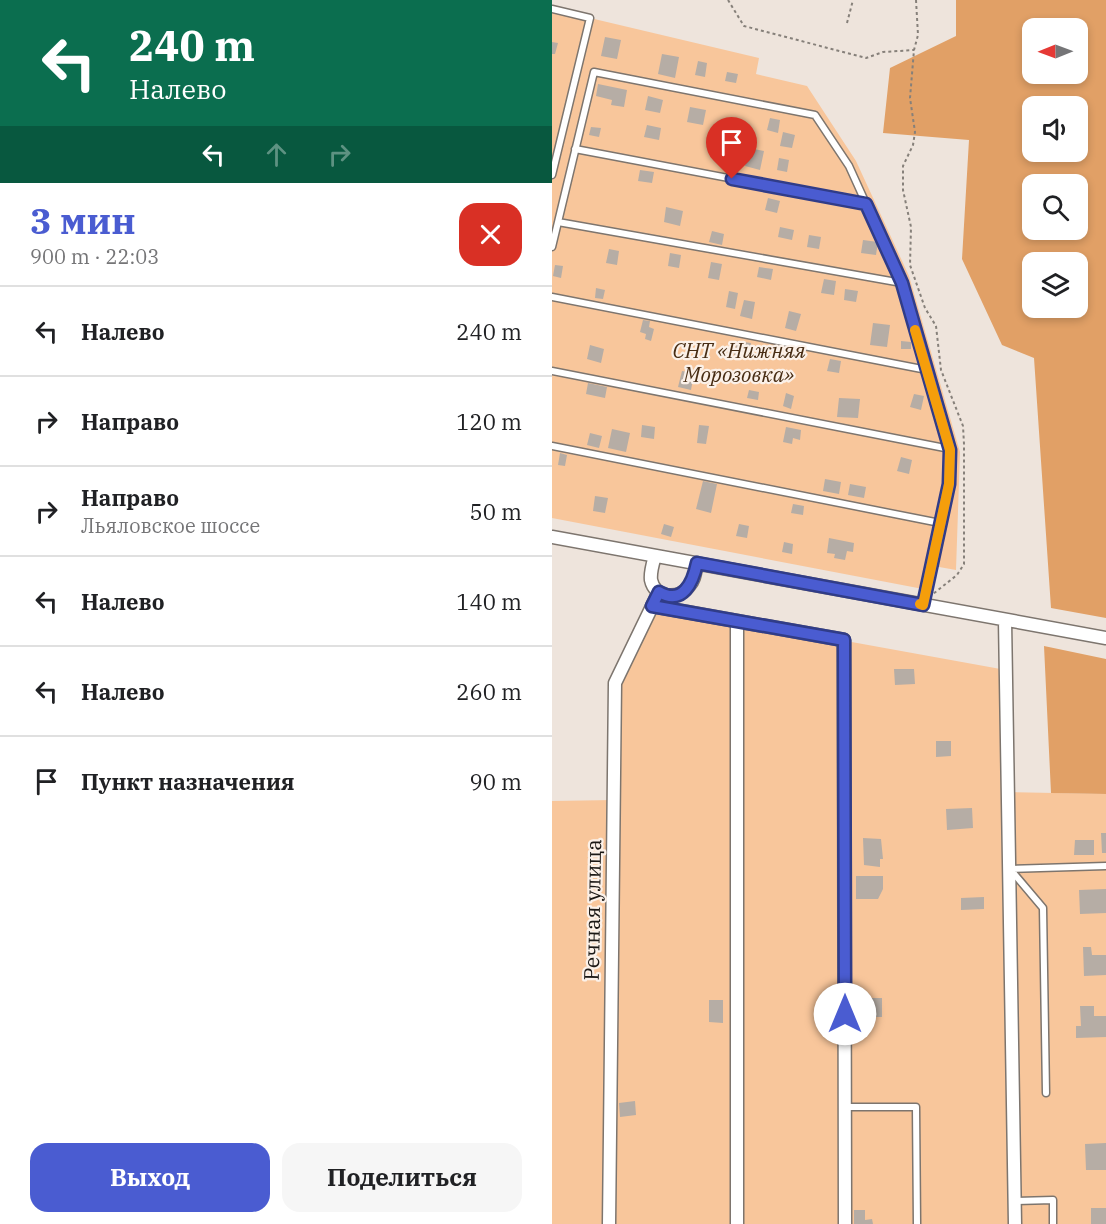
<!DOCTYPE html>
<html lang="ru">
<head>
<meta charset="utf-8">
<style>
	:root { --surface:#fff; --page:#f6f6f6; --text:#202124; --muted:#757577; --line:#e0e0e0; --accent:#4a5cd1 }
	body { margin:0; font-family:"IBM Plex Serif",serif; background:var(--page); color:var(--text); height:100vh; display:flex; flex-direction:column; font-size:22px; white-space:nowrap }
	* { box-sizing:border-box; margin:0 }
	p { font-size:20px; color:var(--muted) }
	.icon { flex:none; width:33px; height:33px; fill:none; stroke:currentColor; stroke-width:2; stroke-linecap:round; stroke-linejoin:round }
	.map { position:relative; flex:1; overflow:hidden }
	.side { display:flex; flex-direction:column; background:var(--surface); width:552px }
	.side>* { flex:none }
	.banner { background:#0b6e4f; color:#fff; overflow:hidden }
	.needle { width:39px; rotate:269deg }
	.controls { position:absolute; left:470px; top:18px; display:grid; gap:12px }
	.controls a { display:grid; place-items:center; width:66px; height:66px; border-radius:12px; background:var(--surface); box-shadow:0 3px 9px #0003; font-size:30px }
	.pin { position:absolute; display:grid; place-items:center; width:51px; height:51px; color:#fff; margin:-62px -26px; border-radius:50% 50% 50% 0; rotate:-45deg; box-shadow:0 0 6px #0007 }
	.pin .icon { rotate:45deg }
	.me { position:absolute; width:66px; margin:-33px; rotate:0deg; stroke-linejoin:round; filter:drop-shadow(0 0 4px #0008) }
	.turn { display:flex; align-items:center; gap:21px; height:126px; padding:0 30px; font-size:27px }
	.turn .icon { width:78px; height:78px; stroke-width:2.5 }
	.turn b { display:block; font-size:42px; line-height:51px }
	.lanes { display:flex; align-items:center; height:57px; padding:0 30px; background:#0003; justify-content:center; gap:30px; direction:ltr }
	.lanes .off { opacity:.35 }
	.round { display:grid; place-items:center; flex:none; width:63px; height:63px; border-radius:18px; background:var(--page) }
	.head { display:flex; align-items:center; justify-content:space-between; height:102px; padding:0 30px }
	h1 { font-size:36px; font-weight:700; line-height:45px; color:var(--accent) }
	.cta { display:flex; gap:12px; margin-top:auto; padding:12px 30px }
	.cta a { flex:1; height:69px; border-radius:18px; background:var(--accent); color:#fff; font-size:24px; font-weight:700; line-height:69px; text-align:center }
	.cta a+a { background:var(--page); color:var(--text) }
	ul { padding:0; list-style:none }
	li { display:flex; align-items:center; gap:18px; height:90px; padding:0 30px; border-top:2px solid var(--line) }
	li div { flex:1 }
	li b { display:block; font-size:22px }
	li em { font-style:normal }
	main { display:flex; flex:1; min-height:0 }
	.map>svg:first-child { display:block }
	.green { fill:#f8c69b }
	.forest { fill:#e1a066; fill-rule:evenodd }
	.building { fill:#b6ada5 }
	.lines { fill:none; stroke-linecap:round; stroke-linejoin:round }
	.service-casing { stroke:#7d756e; stroke-width:9 }
	.minor-casing { stroke:#7d756e; stroke-width:15 }
	.path { stroke:#86807a; stroke-width:2; stroke-dasharray:3 3; stroke-linecap:butt }
	.service { stroke:#fff; stroke-width:6 }
	.minor { stroke:#fff; stroke-width:12 }
	.route-casing { stroke:#303c88; stroke-width:15 }
	.route { stroke:#4a5cd1; stroke-width:10 }
	.slow { stroke:#f59e0b; stroke-width:10 }
	.labels { text-anchor:middle; stroke-width:4.5; stroke-linejoin:round; paint-order:stroke }
	.park-label { font-size:21px; font-style:italic; fill:#482d14; stroke:#fbf1e9 }
	.street-label { font-size:21px; fill:#1b1815; stroke:#fbf1e9 }
</style>
</head>
<body>
<main>
<section class="side">
<div class="banner">
<div class="turn"><svg class="icon" aria-label="left" viewBox="0 0 24 24"><path d="M17 20v-9H6M10 6l-5 5 5 5"/></svg><div><b>240 m</b>Налево</div></div>
<div class="lanes"><svg class="icon" aria-label="left" viewBox="0 0 24 24"><path d="M17 20v-9H6M10 6l-5 5 5 5"/></svg><svg class="icon off" aria-label="ahead" viewBox="0 0 24 24"><path d="M12 20V5M6 11l6-6 6 6"/></svg><svg class="icon off" aria-label="right" viewBox="0 0 24 24"><path d="M7 20v-9h11M14 6l5 5-5 5"/></svg></div>
</div>
<div class="head"><div><h1>3 мин</h1><p>900 m · 22:03</p></div><a class="round" style="background:#d93025;color:#fff"><svg class="icon" aria-label="close" viewBox="0 0 24 24"><path d="M6 6l12 12M18 6L6 18"/></svg></a></div>
<ul>
<li><svg class="icon" aria-label="left" viewBox="0 0 24 24"><path d="M17 20v-9H6M10 6l-5 5 5 5"/></svg><div><b>Налево</b></div><em>240 m</em></li>
<li><svg class="icon" aria-label="right" viewBox="0 0 24 24"><path d="M7 20v-9h11M14 6l5 5-5 5"/></svg><div><b>Направо</b></div><em>120 m</em></li>
<li><svg class="icon" aria-label="right" viewBox="0 0 24 24"><path d="M7 20v-9h11M14 6l5 5-5 5"/></svg><div><b>Направо</b><p>Льяловское шоссе</p></div><em>50 m</em></li>
<li><svg class="icon" aria-label="left" viewBox="0 0 24 24"><path d="M17 20v-9H6M10 6l-5 5 5 5"/></svg><div><b>Налево</b></div><em>140 m</em></li>
<li><svg class="icon" aria-label="left" viewBox="0 0 24 24"><path d="M17 20v-9H6M10 6l-5 5 5 5"/></svg><div><b>Налево</b></div><em>260 m</em></li>
<li><svg class="icon" aria-label="arrive" viewBox="0 0 24 24"><path d="M6 21V4h12l-3 4 3 4H6"/></svg><div><b>Пункт назначения</b></div><em>90 m</em></li>
</ul>
<div class="cta"><a>Выход</a><a>Поделиться</a></div>
</section>
<div class="map">
<svg width="554" height="1224" viewBox="0 0 554 1224">
	<rect width="100%" height="100%" fill="#eee4dc"/>
	<path class="green" d="M0,9l207,49 -3,16 51,12 49,75 53,115 51,176 -4,118 -28,-5 -5,24 -371,-71z
		M101,606l353,64 2,122 98,2v430h-554v-423l62,-1 1,-117z"/>
	<path class="forest" d="M404,0h150v618l-55,-10 -17,-250 -32,-13 -40,-86 7,-119 -86,-7 7,-65 66,-32zM480,28h45v46h-45zM480,106h45v46h-45zM480,184h45v46h-45zM480,262h45v46h-45z
		M492,646l62,13v135l-55,-1z"/>
	<path class="building" d="M53,37l16,3 -4,19 -16,-3z
		M0,42l6,1 -3,11h-3z
		M110,54l17,3 -4,21 -17,-4z
		M146,61l9,2 -2,14 -10,-2z
		M175,72l11,2 -2,9 -11,-2z
		M46,84l29,6 -3,17 -13,-2 1,-5 -16,-4z
		M96,96l15,4 -3,13 -15,-3z
		M138,107l16,3 -3,15 -16,-3z
		M218,118l10,2 -2,13 -11,-3z
		M95,125l14,3 -2,12 -15,-3z
		M39,127l10,1 -2,9 -10,-2z
		M231,132l12,3 -3,13 -12,-2z
		M197,148l15,3 -4,19 -15,-4z
		M227,158l10,2 -2,12 -10,-2z
		M88,170l14,2 -2,11 -14,-2z
		M216,198l12,3 -3,12 -12,-3z
		M114,207l17,4 -3,15 -16,-4z
		M228,227l14,3 -2,10 -14,-3z
		M160,231l12,3 -2,11 -13,-3z
		M257,235l12,2 -2,12 -12,-2z
		M311,240l15,2 -2,13 -15,-2z
		M57,249l10,2 -2,14 -11,-2z
		M118,253l11,2 -2,13 -11,-2z
		M159,262l11,2 -3,16 -11,-2z
		M3,265l8,1 -2,12 -8,-2z
		M207,267l14,2 -2,11 -14,-3z
		M272,279l12,2 -2,14 -13,-2z
		M44,288l9,2 -2,9 -8,-1z
		M293,289l13,2 -2,11 -12,-2z
		M177,291l9,2 -3,16 -9,-2z
		M192,300l11,2 -3,17 -12,-3z
		M237,311l12,3 -5,17 -11,-3z
		M91,320l7,1 -1,6 5,2 -3,12 -6,-2 1,-5 -6,-2z
		M321,323l17,2 -3,22 -17,-2z
		M185,341l14,2 -2,14 -15,-2z
		M349,341l10,1v7h-10z
		M38,345l14,4 -3,14 -14,-4z
		M278,359l11,2 -2,12 -12,-2z
		M130,371l12,2 -3,17 -13,-3z
		M36,383l19,4 -2,11 -19,-4z
		M197,390l10,2 -1,8 -11,-2z
		M234,393l8,3 -3,13 -8,-3z
		M362,394l10,2 -3,14 -11,-3z
		M287,398l21,1 -2,19 -21,-1z
		M90,425l13,2 -1,12 -13,-2z
		M147,425l10,1 -3,18 -9,-1z
		M234,427l15,3 -1,10 -7,-2 -1,6 -9,-2z
		M60,429l18,4 -4,19 -18,-4z
		M38,433l12,3 -3,12 -12,-3z
		M8,453l7,2 -2,11 -7,-1z
		M349,457l11,3 -3,14 -12,-3z
		M273,479l16,3 -2,12 -16,-3z
		M151,481l14,3 -6,29 -15,-4z
		M298,484l16,3 -2,11 -16,-3z
		M43,496l13,2 -3,15 -12,-2z
		M241,504l11,2 -1,9 -12,-2z
		M112,524l10,3 -3,10 -10,-3z
		M187,524l10,2 -2,12 -11,-2z
		M277,538l25,5 -1,9 -6,-1 -2,9 -11,-2 1,-4 -8,-1z
		M232,542l9,2 -1,10 -10,-2z
		M342,669h20l1,15 -20,1z
		M384,741h15v15l-15,1z
		M420,808l1,20 -26,2 -1,-21z
		M549,833h5v20h-4z
		M311,838l18,1 2,20h-3v8l-16,-2z
		M523,840h19v15h-20z
		M304,876h27v13l-5,10h-22z
		M554,889v24l-26,1 -1,-24z
		M432,897v12l-23,1v-12z
		M531,947h8l1,8h14v20l-22,1z
		M319,998h11v19h-10z
		M157,1000h14v23l-14,-1z
		M528,1006h14v10h12v21l-30,1v-12h5z
		M83,1101l1,14 -16,2 -1,-14z
		M554,1143v27h-20l-1,-26z
		M539,1208h15v16h-15z
		M302,1210h11v10l7,-1 1,5h-19z"/>
	<g class="lines">
		<g class="service-casing">
			<path id="service" d="M0,9l38,9 -38,157
				M23,149l291,55
				M6,222l344,61
				M0,247l42,-175 221,43 34,51 53,117 48,166 -1,35 -26,120
				M0,297l375,73
				M0,371l398,78
				M0,446l388,77
				M457,869l97,-3
				M458,869l33,39 3,185
				M293,1107h71l1,117
				M463,1201l38,-1v24"/>
		</g>
		<g class="minor-casing">
			<path id="minor" d="M0,537l554,101
				M103,556c-2,7 -5,16 -4,24 4,19 28,20 38,6 6,-6 6,-15 8,-23
				M101,606l191,34 1,584
				M453,620l10,604
				M185,621v603
				M57,1224l6,-541 44,-91"/>
		</g>
		<path class="path" d="M176,0l16,26 122,32 17,-6 31,-2
			M364,0l2,35 -4,15 -4,48 5,34 -2,13 -10,21v24l8,37 -1,38 15,43 11,18 5,44 22,56 1,18v120l-7,11 -24,19
			M295,23l6,-23"/>
		<use href="#service" class="service"/>
		<use href="#minor" class="minor"/>
	</g>
	<g class="lines">
		<g class="route-casing">
			<path id="route" d="M180,179l134,25 36,79 48,167 -1,34 -26,121 -226,-42c-4,19 -14,43 -38,29l-7,14 192,34 1,374"/>
		</g>
		<use href="#route" class="route"/>
		<path class="slow" d="M363,330l35,120 -1,34 -26,121 -3,-1"/>
	</g>
	<g class="labels">
		<g class="park-label">
			<text x="187" y="358">СНТ «Нижняя<tspan x="187" dy="24">Морозовка»</tspan></text>
		</g>
		<g class="street-label">
			<text transform="translate(41 910) rotate(-89)" y="7">Речная улица</text>
		</g>
	</g>
</svg>
<div class="controls">
<a><svg class="needle" viewBox="-14 -14 28 28"><path d="M0-13l5 13h-10z" fill="#e53935"/><path d="M0 13l5-13h-10z" fill="#757577"/></svg></a>
<a><svg class="icon" aria-label="sound" viewBox="0 0 24 24"><path d="M4 9h4l5-4v14l-5-4H4zM17 9q2 3 0 6"/></svg></a>
<a><svg class="icon" aria-label="search" viewBox="0 0 24 24"><circle cx="10" cy="10" r="6"/><path d="M15 15l6 6"/></svg></a>
<a><svg class="icon" aria-label="layers" viewBox="0 0 24 24"><path d="M12 4l9 5-9 5-9-5zM3 14l9 5 9-5"/></svg></a>
</div>
<div class="pin" style="left:180px;top:179px;background:#d93025"><svg class="icon" aria-label="arrive" viewBox="0 0 24 24"><path d="M6 21V4h12l-3 4 3 4H6"/></svg></div>
<svg class="me" style="left:293px;top:1014px" viewBox="-20 -20 40 40"><circle r="19" fill="#fff"/><path d="M0-13L10 11 0 6-10 11z" fill="#4a5cd1"/></svg>
</div>
</main>
</body>
</html>
